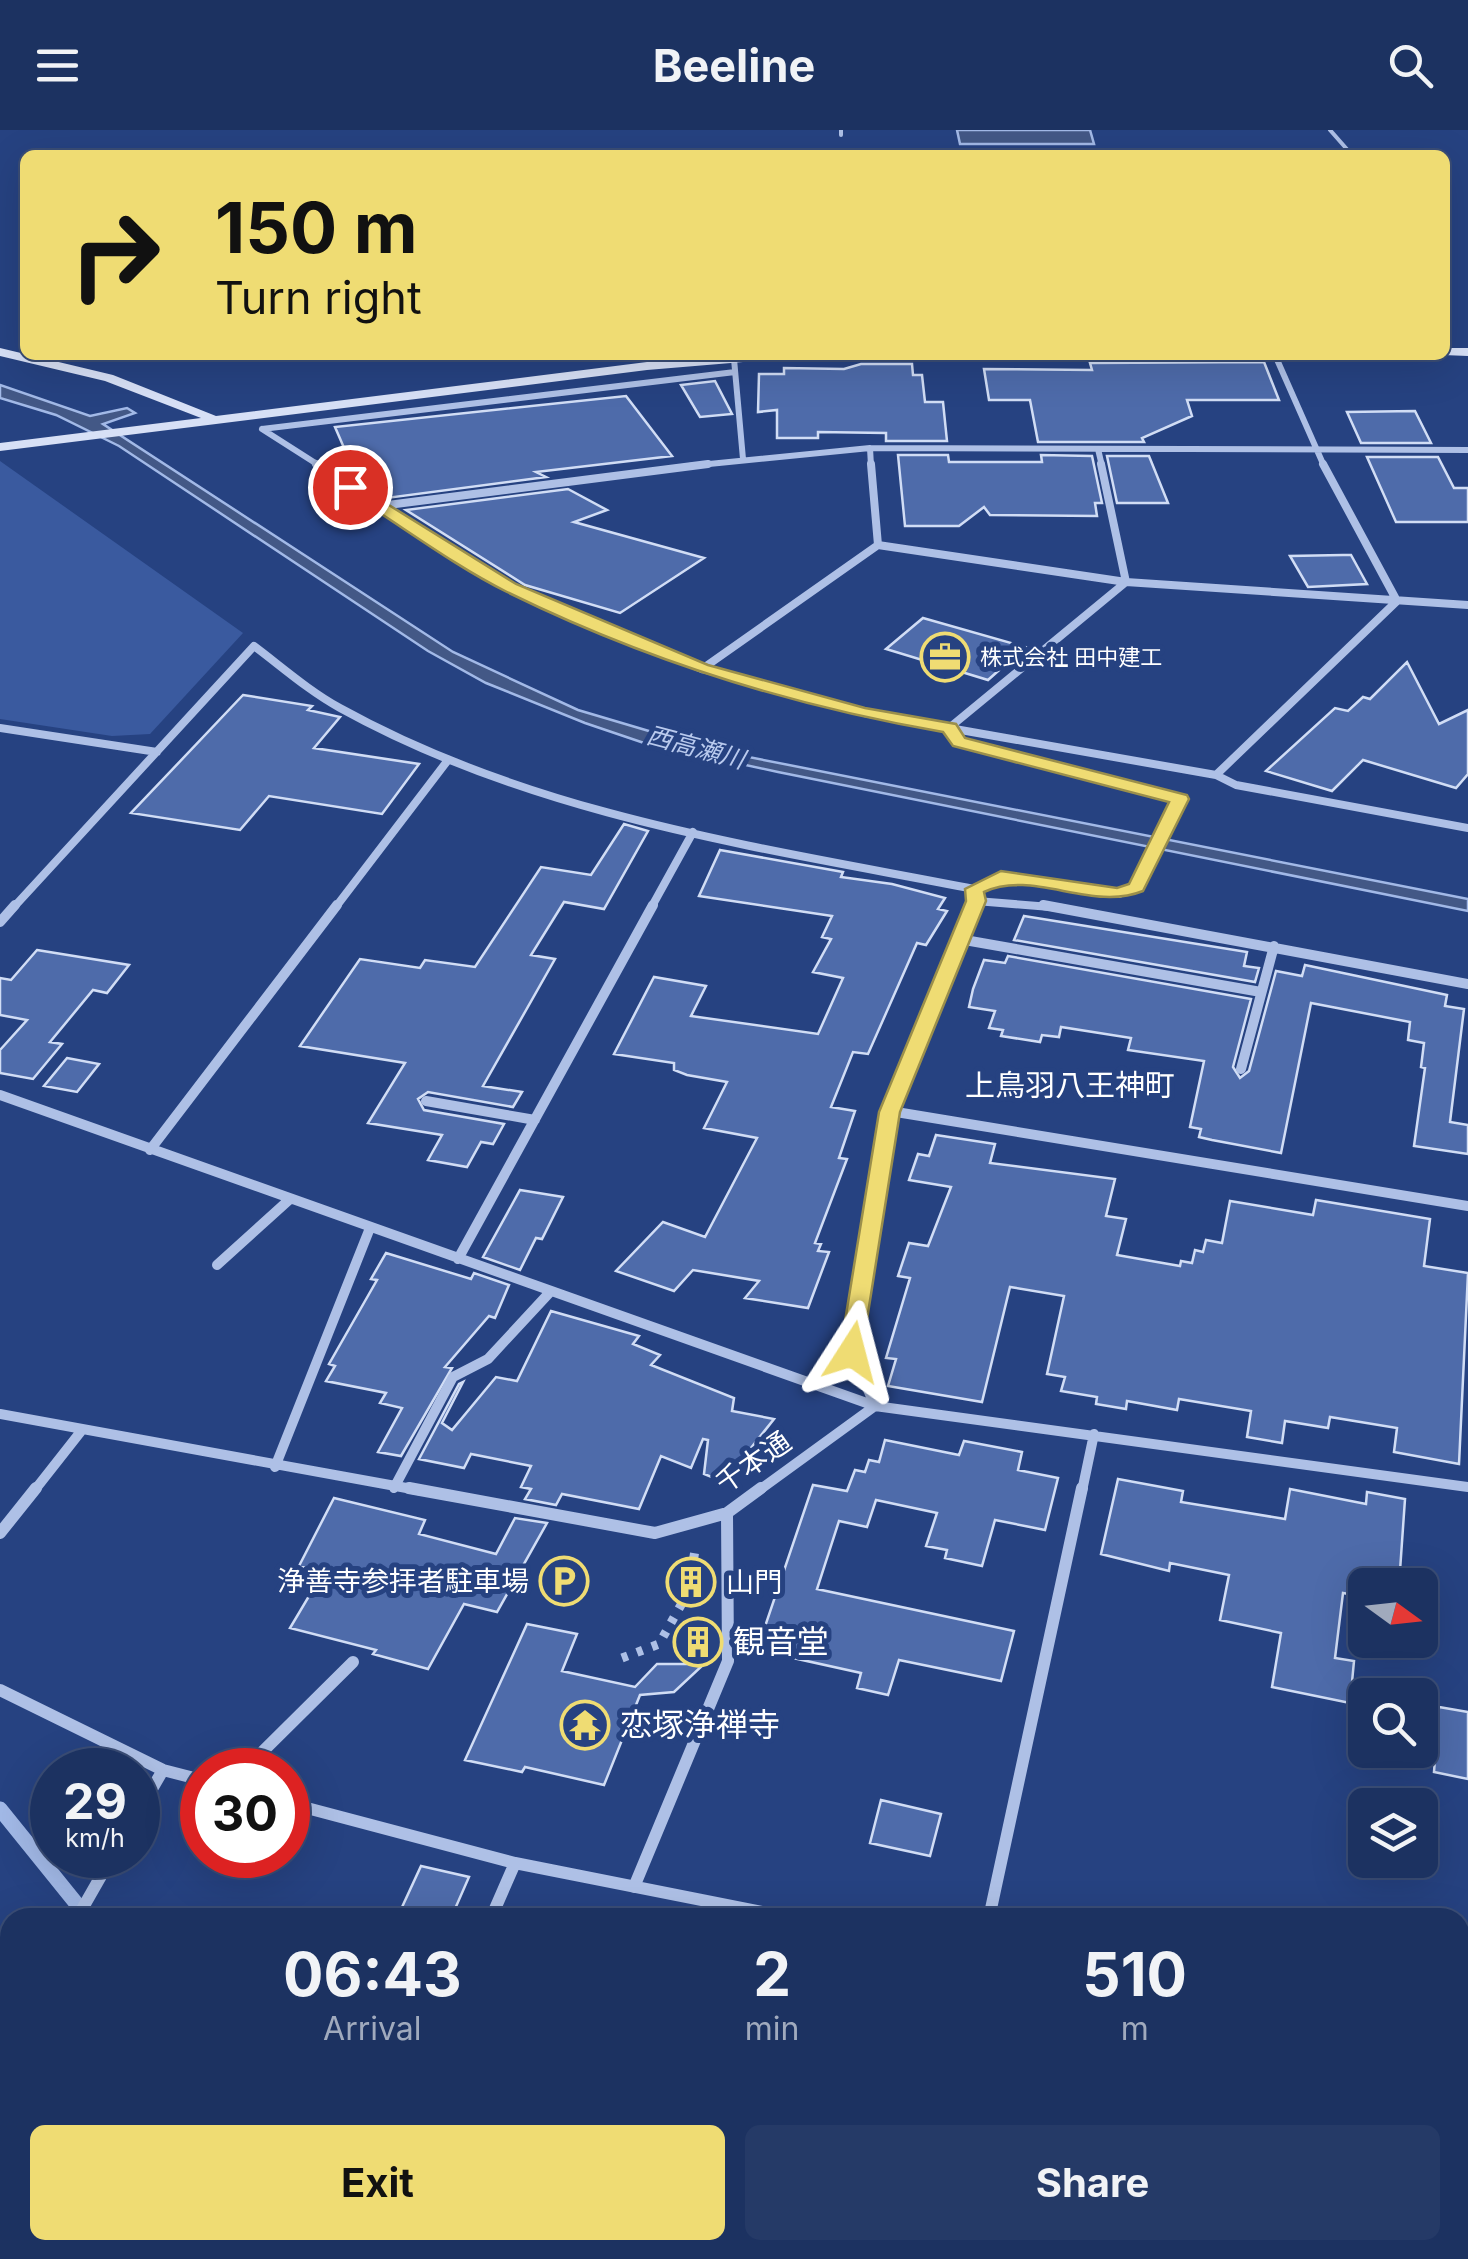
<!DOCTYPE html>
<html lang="en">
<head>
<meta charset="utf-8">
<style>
	:root { --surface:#1c3261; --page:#253a67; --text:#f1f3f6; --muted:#a0aabd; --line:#3a4d76; --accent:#efdc73 }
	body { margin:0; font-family:Inter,"Noto Sans JP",sans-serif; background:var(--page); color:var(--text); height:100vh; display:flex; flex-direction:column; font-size:38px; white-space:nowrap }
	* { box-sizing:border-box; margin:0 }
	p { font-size:32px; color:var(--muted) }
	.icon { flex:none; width:55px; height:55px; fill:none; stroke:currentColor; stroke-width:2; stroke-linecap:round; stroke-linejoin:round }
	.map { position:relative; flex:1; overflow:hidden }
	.details { position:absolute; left:0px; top:1778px; width:1470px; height:352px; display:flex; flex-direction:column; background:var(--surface); border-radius:30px 30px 0 0; box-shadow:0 10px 40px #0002,0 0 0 2px var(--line) }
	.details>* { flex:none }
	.top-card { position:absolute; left:20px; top:20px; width:1430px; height:210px; border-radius:15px; box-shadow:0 10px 40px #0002,0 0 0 2px var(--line); background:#efdc73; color:#111; overflow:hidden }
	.needle { width:65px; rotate:105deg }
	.fabs { position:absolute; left:1348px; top:1438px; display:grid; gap:20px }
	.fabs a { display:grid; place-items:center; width:90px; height:90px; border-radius:15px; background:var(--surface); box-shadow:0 10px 40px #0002,0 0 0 2px var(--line); font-size:50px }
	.speed { position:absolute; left:30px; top:1618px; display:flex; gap:20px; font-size:50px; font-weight:700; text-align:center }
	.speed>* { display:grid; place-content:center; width:130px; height:130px; border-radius:50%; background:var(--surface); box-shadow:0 10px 40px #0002,0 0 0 2px var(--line); line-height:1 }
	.speed small { font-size:25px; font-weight:400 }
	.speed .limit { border:15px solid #d22; background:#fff; color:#111 }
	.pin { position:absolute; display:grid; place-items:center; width:85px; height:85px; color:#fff; margin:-42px; border:5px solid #fff; border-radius:50%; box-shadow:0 2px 10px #0007 }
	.me { position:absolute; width:110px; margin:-55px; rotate:9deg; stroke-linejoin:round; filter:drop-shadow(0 0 8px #0008) }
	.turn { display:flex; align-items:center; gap:35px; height:210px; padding:0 30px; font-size:45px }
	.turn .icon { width:130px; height:130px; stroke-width:2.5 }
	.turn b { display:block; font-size:70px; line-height:85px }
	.eta { display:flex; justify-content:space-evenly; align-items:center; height:170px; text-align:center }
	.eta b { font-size:60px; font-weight:700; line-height:70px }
	.action { display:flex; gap:20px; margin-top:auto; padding:20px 30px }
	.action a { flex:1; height:115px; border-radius:15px; background:var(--accent); color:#111; font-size:40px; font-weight:700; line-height:115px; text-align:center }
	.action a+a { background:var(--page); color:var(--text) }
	header { display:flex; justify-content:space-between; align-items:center; height:130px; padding:0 30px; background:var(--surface); font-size:45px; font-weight:700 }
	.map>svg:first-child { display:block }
	.green { fill:#3a5a9f }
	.water { fill:#435886; stroke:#a2b9e7; stroke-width:2.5 }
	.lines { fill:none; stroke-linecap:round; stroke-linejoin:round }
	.stream { stroke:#a2b9e7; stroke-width:15 }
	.building { fill:#4e6baa; stroke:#d1ddf5; stroke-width:2.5 }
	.path { stroke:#aec0e6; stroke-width:9; stroke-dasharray:6 10; stroke-linecap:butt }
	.lane { stroke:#aec0e6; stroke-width:4 }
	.street-far3 { stroke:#aec0e6; stroke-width:6 }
	.street-far2 { stroke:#aec0e6; stroke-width:8 }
	.street-far1 { stroke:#aec0e6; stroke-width:10 }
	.street { stroke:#aec0e6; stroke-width:12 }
	.secondary { fill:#d7e0f6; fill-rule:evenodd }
	.route { fill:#efdc73; stroke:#9b8f4b; stroke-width:2.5 }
	.labels { text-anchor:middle; stroke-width:10; stroke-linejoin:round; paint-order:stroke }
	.far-poi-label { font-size:22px; fill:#fff; stroke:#264281; text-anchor:start }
	.far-water-label { font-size:25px; font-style:italic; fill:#b9caee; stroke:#264281 }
	.street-label { font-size:28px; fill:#fff; stroke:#264281 }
	.poi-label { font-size:28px; fill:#fff; stroke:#264281; text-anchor:end }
	.neighbourhood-label { font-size:30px; fill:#fff; stroke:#264281 }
	.near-poi-label { font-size:32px; fill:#fff; stroke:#264281; text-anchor:start }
</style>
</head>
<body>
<header><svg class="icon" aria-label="menu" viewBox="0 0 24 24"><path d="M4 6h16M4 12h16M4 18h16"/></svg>Beeline<svg class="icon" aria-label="search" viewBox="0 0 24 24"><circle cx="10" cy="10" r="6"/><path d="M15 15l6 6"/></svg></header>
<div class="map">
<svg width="1468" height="2129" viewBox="0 0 1468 2129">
	<rect width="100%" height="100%" fill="#264281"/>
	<path class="green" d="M0,331l243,172 -93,101 -38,2 -112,-17z"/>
	<path class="water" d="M957,0h133l4,14h-134z
		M0,255l90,31 37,-8 8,5 -32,11 350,228 125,58 135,40 755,149v12l-690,-139 -134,-29 -59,-20 -99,-40 -58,-32 -309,-205 -63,-31 -56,-17z"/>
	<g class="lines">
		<path class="stream" d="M0,1679l88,109
			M77,2129l1,-9"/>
	</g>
	<path class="building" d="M1264,232l15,38h-92l5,16 -50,22 2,4h-106l-8,-42h-41l-5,-31 108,1 -2,-7z
		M861,234h51l1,11h9l3,27h18l4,39h-61v-8l-68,-1v6h-41v-28l-19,2 1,-38h25v-6l60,1z
		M715,251l17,33 -32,3 -19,-32z
		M626,266l46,60 -136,16 10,5 -159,21 -15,-36 -21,2 -16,-37z
		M1415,281l16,32h-70l-14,-31z
		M898,325h50l1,7h93l-1,-7 51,1 10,47h-7l2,13 -107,-1 -6,-8 -25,19h-54z
		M1107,326h42l19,47h-51z
		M1367,327h71l16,31h14v34h-72z
		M568,359l39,21 -33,12 130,36 -84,55 -95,-28 -119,-75z
		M1343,425h8l16,29 -59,3 -18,-31z
		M923,488l102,29 -37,33 -102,-31z
		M1407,532l32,62 29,-14v64l-12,14 -93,-28 -31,31 -66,-20 69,-63 13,3 15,-14 7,2z
		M243,565l69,11 -4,4 32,7 -26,31 105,16 -37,50 -113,-18 -29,34 -109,-17z
		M624,694l24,7 -44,78 -40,-7 -33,53 24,4 -72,127 39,6 -9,15 -85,-15 -10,7 6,11 80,14 -11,20 -12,-2 -14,25 -39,-7 14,-25 -74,-12 37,-60 -105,-17 60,-87 60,9 5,-8 50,7 66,-100 50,8z
		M720,720l123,22 -2,5 51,7 53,14 -7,11 9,2 -21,34 -9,-2 -49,111 -15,-2 -22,55 24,4 -16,47 8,1 -32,84 6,1 -3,7 11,1 -21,56 -63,-10 14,-17 -66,-11 -19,21 -58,-20 47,-49 42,15 52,-99 -53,-10 23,-46 -40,-7 -13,-5v-7l-60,-9 40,-77 52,9 -15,30 127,18 25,-56 -30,-6 18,-33 -9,-2 10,-21 -133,-20z
		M1024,786l223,36 -3,14 15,2 -4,14 -241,-42z
		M37,820l92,15 -22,28 -14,-3 -43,52 12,2 -29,35 -33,-6v-23l27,-30 -27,-5v-37l11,2z
		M1008,826l243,43 -18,68 7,11 9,-7 27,-100 26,5 3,-11 142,30 -2,11 19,3 -14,113 18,3v29l-54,-8 11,-78 -4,-1 3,-24 -16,-3 2,-18 -99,-19 -30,150 -69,-13 -13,-3 2,-8 -11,-2 14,-66 -76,-11 3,-12 -70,-11 -2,10 -17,-2 -2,7 -39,-6 2,-6 -14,-2 6,-17 -26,-4 4,-18 11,-29 21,3z
		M67,928l32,6 -22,28 -33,-6z
		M936,1005l59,9 -5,19 125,16 -9,37 20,3 -9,36 63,11 1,-5 11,2 3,-13 8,2 3,-12 16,3 8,-42 83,14 3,-15 114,19 -6,47 44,7 -9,191 -65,-12 3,-24 -67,-11 -2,11 -43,-7 -3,22 -35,-6 4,-26 -72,-12 -2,11 -50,-9 -1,8 -30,-5 1,-7 -36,-6 4,-14 -18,-3 17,-78 -54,-9 -28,115 -94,-16 8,-27 -10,-1 24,-80 -12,-2 11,-33 19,3 23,-59 -42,-7 9,-26 11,2z
		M520,1060l43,7 -21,42 -6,-1 -16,32 -37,-13z
		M386,1123l85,26 3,-6 35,12 -14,33 -6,-2 -44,51 7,1 -51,88 -23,-4 24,-44 -22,-5 6,-10 -60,-12 9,-15 -6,-2 48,-84 -6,-1z
		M551,1181l88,25 -6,8 27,11 -9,10 83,33 -2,13 42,8 -50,63 -20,-8 4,-34 -5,-1 -12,29 -30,-12 -22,53 -77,-15 -6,11 -31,-6 6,-10 -10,-2 10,-21 -60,-12 -7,14 -45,-9 40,-75 4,-2 -21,41 10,7 44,-53 21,4z
		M885,1310l74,15 5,-14 58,11 -4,18 40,8 -13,52 -50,-10 -13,46 -37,-8 2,-8 -21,-4 11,-33 -61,-13 -9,27 -28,-6 -22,68 197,42 -13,50 -102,-21 -11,35 -31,-7 4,-15 -104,-23 56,-165 34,6 8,-21 10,2 4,-12 10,2z
		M1118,1349l65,12 -2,11 104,17 5,-30 76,15 1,-12 38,7 -6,86h-34v12l-22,-4 -8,65 19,3 -4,42 -78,-16 9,-54 -61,-13 9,-45 -59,-12 -1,8 -68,-17z
		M334,1368l91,22 -6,14 77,20 19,-36 32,5 -50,89 -33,-8 -36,65 -55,-15 3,-4 -86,-22 34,-57 -25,-5z
		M527,1494l50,10 -15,37 73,16 22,-23h47l-30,28 -34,3 -36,90 -79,-18 -3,5 -57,-12z
		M1439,1577l29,5v67l-34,-7z
		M881,1670l60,14 -11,42 -60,-13z
		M421,1736l48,11 -18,41h-54z"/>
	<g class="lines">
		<path class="path" d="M691,1445l5,-31
			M622,1528l37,-14 31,-55"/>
		<path class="lane" d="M841,0v5
			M1330,0l22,25"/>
		<path class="street-far3" d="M1275,225l49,111
			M734,229l9,100
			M262,299l58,37
			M262,299l473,-57
			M870,318l1,18
			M1098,319l4,17
			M689,336l181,-18 598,2"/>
		<path class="street-far2" d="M316,334l195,124 191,81 162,44 352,62 20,10 232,43
			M1101,334l25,118
			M380,376l328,-42
			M878,415l248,37 342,23
			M702,539l176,-124 -7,-81
			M0,598l157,24
			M1216,645l181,-174 -74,-137
			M976,771l87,7
			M13,778l241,-262c28,21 55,45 86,62 195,108 418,139 634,181l27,-12 118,17 18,-7 43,-88 -221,-57 -10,-14 177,-146
			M335,778l113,-148
			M651,778l42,-76
			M973,778l1,-19"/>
		<path class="street-far1" d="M1043,775l425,79
			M0,792l15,-17
			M959,809l302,53
			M1241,939l33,-123
			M0,965l875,311 593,81
			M426,971l109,19
			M890,981l578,95
			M150,1020l187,-245
			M458,1129l195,-354
			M217,1135l73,-66
			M875,1276l-23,-54 38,-241 84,-206
			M0,1284l423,77
			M275,1337l95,-239
			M394,1358l59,-111 35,-18 63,-68
			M34,1361l48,-61
			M758,1361l117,-85
			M1082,1361l12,-57"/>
		<path class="street" d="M409,1358l246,45 72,-20 34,-25
			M0,1403l36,-45
			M0,1560l163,80 39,10
			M244,1640l109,-108
			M288,1673l227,60 277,55
			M138,1683l25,-43
			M634,1757l94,-226 -1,-148
			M77,1788l36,-63
			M491,1788l24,-55
			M989,1788l93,-430
			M0,1922l10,-18
			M346,2129l4,-9
			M906,2129l2,-9"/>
		<path class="secondary" d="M0,218l113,27 103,41 431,-54 88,-7h50l-6,4 -132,11 -647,81v-8l201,-25 -96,-37 -105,-25z
			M1445,218h23v8l-25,-1z"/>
	</g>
	<path class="route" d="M344,354h11l161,100 192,81 157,43 91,16 9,14 222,57 2,4 -46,92c-52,21 -110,-22 -159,1l2,9 -86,211 -39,245h-17l-4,-5 39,-240 87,-211 -1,-12 36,-18 116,17 12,-4 40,-82 -216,-56 -10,-14c-151,-26 -298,-72 -436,-140 -56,-28 -109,-69 -163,-102z"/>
	<defs>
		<g id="office-ring" transform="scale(2.5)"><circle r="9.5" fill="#264281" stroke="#efdc73" stroke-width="1.5"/><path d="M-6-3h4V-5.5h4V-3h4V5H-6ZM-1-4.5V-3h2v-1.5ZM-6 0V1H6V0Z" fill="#efdc73"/></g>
		<g id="parking-ring" transform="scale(2.5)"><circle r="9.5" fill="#264281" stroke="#efdc73" stroke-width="1.5"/><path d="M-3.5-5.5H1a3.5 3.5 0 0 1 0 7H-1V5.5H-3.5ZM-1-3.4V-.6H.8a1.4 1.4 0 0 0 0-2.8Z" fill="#efdc73"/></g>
		<g id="building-ring" transform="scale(2.5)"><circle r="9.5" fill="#264281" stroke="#efdc73" stroke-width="1.5"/><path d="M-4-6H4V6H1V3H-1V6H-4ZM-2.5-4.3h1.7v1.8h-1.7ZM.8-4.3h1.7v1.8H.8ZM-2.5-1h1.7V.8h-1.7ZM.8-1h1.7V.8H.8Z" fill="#efdc73"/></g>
		<g id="temple-ring" transform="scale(2.5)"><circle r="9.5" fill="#264281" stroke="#efdc73" stroke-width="1.5"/><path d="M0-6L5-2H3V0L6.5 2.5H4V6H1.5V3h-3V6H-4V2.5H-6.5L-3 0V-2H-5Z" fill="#efdc73"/></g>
	</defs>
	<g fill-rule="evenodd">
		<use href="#office-ring" x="945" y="527"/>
		<use href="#parking-ring" x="564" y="1451"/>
		<use href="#building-ring" x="691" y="1452"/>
		<use href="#building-ring" x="698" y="1512"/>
		<use href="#temple-ring" x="585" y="1595"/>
	</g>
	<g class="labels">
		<g class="far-poi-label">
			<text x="980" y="535">株式会社 田中建工</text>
		</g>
		<g class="far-water-label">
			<text transform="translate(696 617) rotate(15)" y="9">西高瀬川</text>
		</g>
		<g class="street-label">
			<text transform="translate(753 1332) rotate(-35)" y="10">千本通</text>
		</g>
		<g class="poi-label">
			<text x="529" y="1461">浄善寺参拝者駐車場</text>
			<text x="726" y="1462" text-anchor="start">山門</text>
		</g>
		<g class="neighbourhood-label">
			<text x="1070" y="966">上鳥羽八王神町</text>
		</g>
		<g class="near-poi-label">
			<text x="733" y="1523">観音堂</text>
			<text x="620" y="1606">恋塚浄禅寺</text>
		</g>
	</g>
</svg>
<div class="fabs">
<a><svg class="needle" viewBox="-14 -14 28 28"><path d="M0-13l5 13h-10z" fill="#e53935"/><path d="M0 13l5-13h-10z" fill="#a0aabd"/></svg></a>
<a><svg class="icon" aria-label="search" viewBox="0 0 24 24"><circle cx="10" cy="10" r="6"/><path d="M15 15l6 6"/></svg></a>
<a><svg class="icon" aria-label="layers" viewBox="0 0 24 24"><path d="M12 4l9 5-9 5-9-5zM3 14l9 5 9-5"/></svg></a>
</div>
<div class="speed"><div>29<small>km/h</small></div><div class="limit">30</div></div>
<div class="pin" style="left:350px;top:357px;background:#d93025"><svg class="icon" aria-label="arrive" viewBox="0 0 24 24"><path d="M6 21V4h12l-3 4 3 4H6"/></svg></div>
<svg class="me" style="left:852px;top:1222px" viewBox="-20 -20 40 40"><path d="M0-17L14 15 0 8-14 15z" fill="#efdc73" stroke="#fff" stroke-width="4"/></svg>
<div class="top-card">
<div class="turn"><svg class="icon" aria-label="right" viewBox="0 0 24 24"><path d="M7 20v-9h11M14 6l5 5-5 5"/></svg><div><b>150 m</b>Turn right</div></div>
</div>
<section class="details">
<div class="eta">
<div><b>06:43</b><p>Arrival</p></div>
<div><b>2</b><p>min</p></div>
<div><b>510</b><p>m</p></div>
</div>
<div class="action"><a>Exit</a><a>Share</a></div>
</section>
</div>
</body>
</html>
